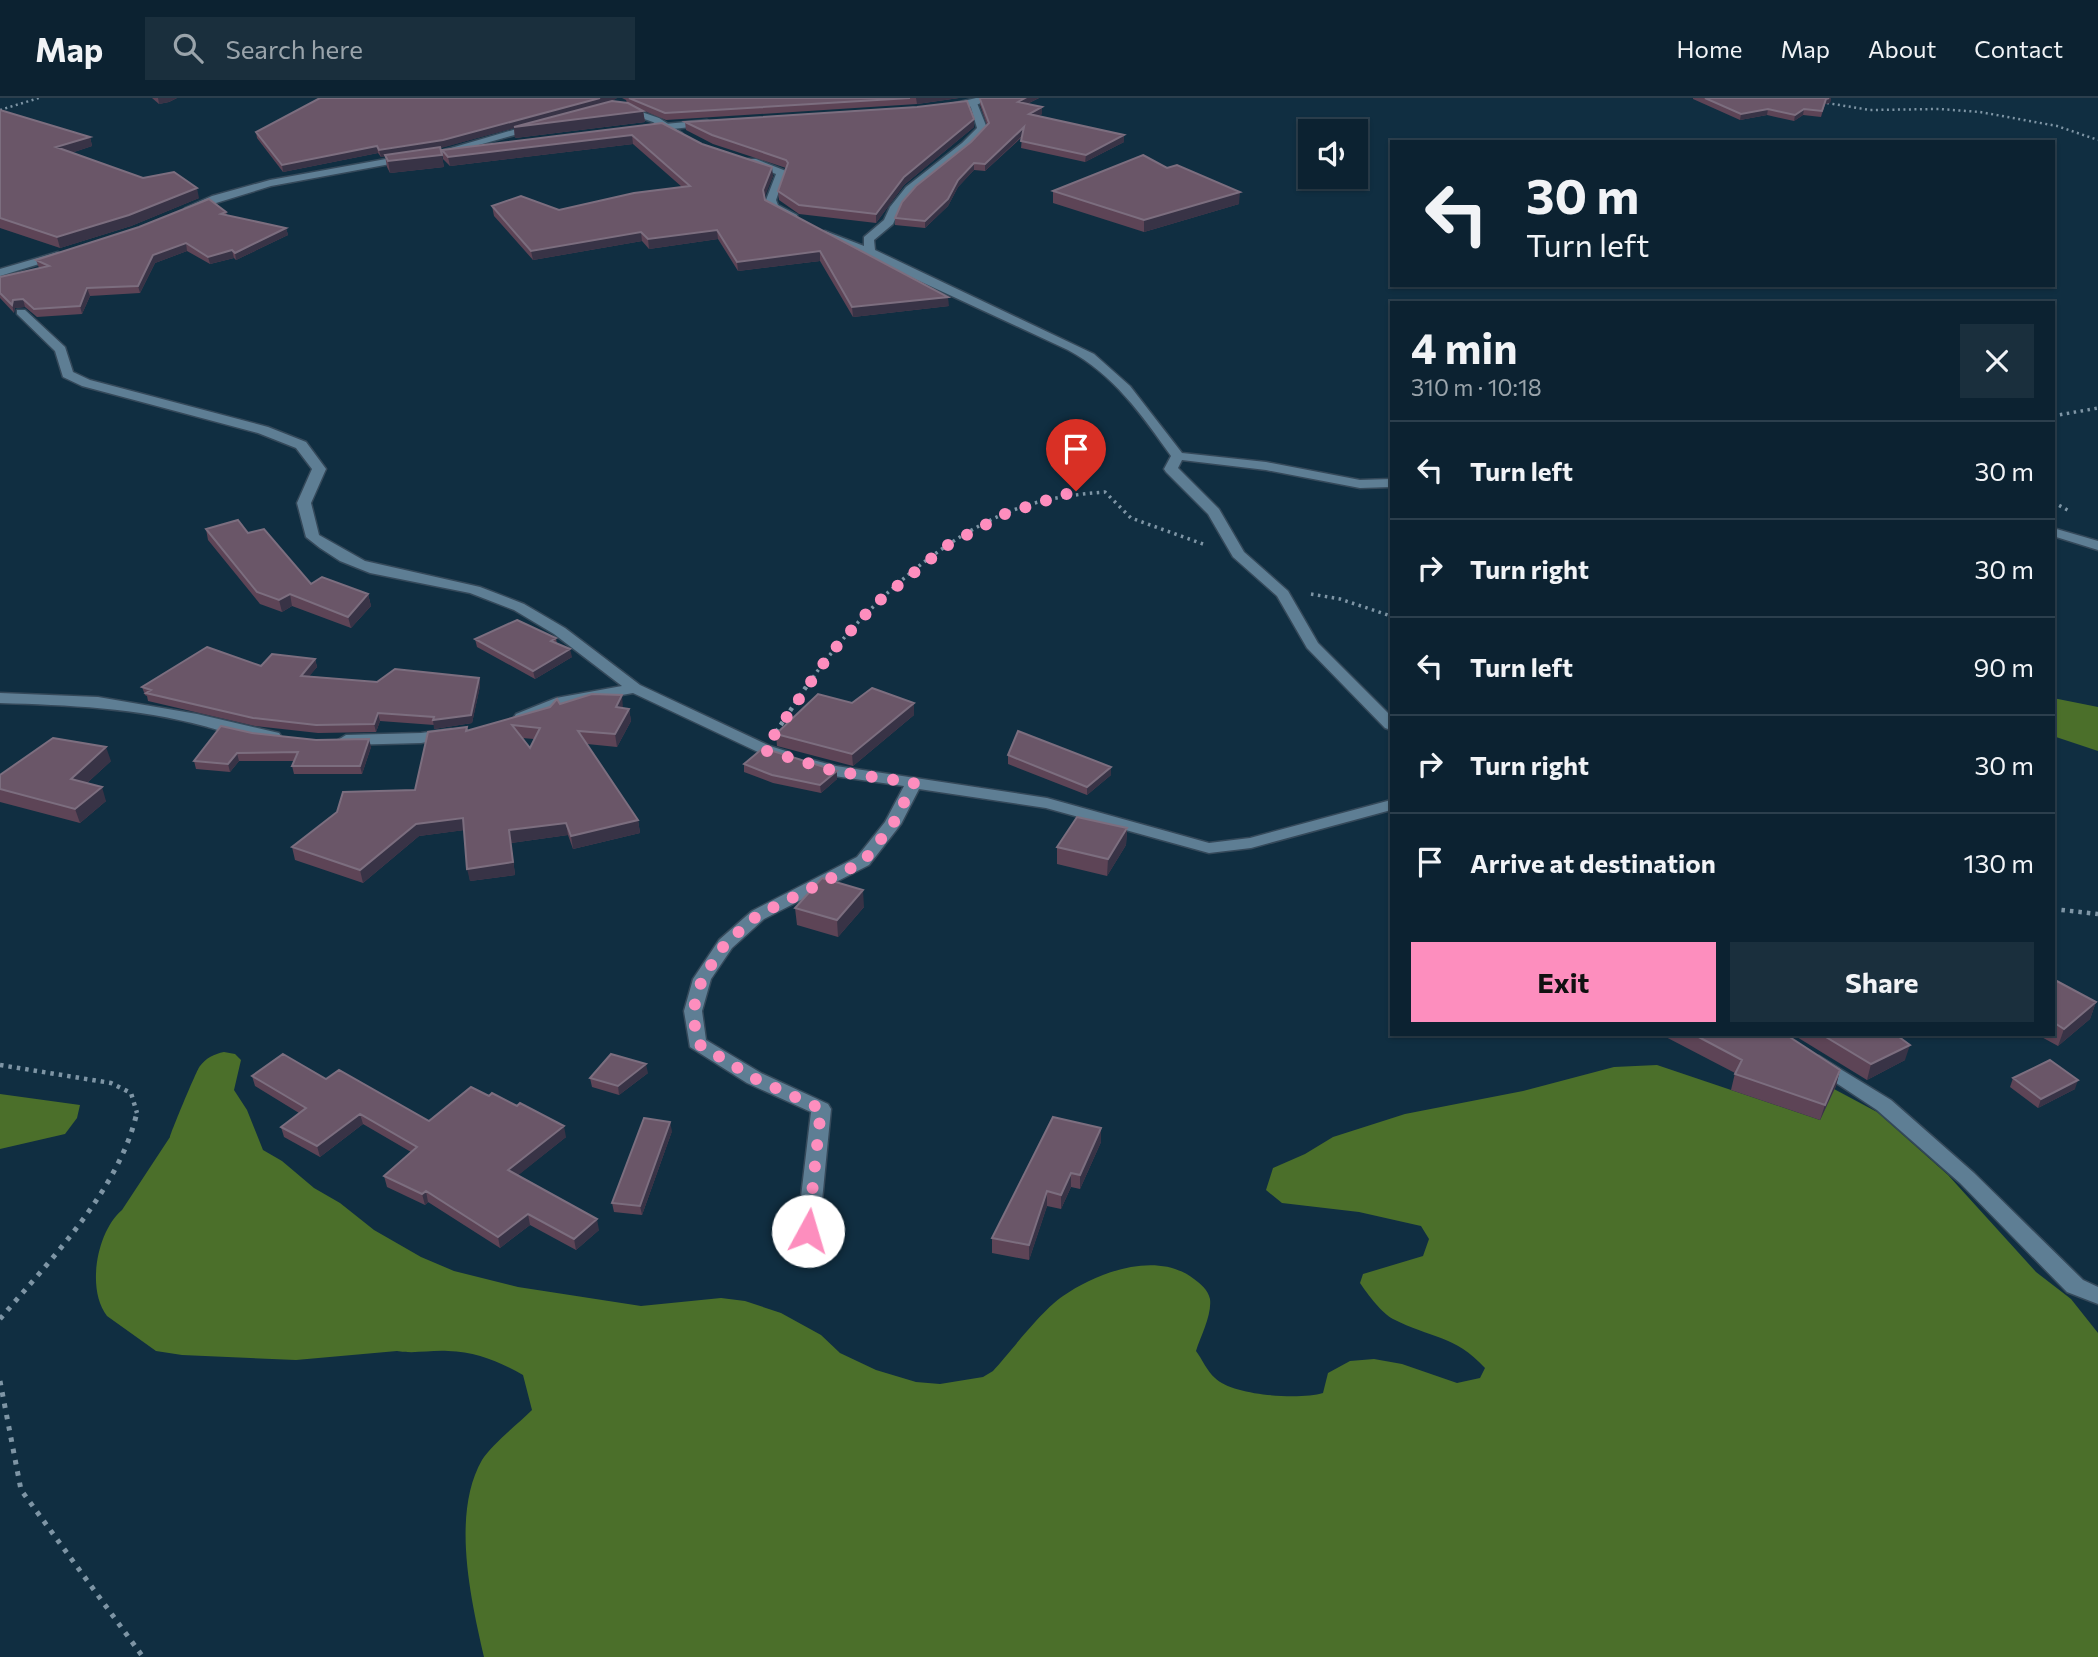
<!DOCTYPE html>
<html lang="en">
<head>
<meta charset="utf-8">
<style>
	:root { --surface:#0c2231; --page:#1a2f3d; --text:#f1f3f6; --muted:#9aa4ab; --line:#2c3f4d; --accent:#fd8ebe }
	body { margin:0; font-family:Commissioner,sans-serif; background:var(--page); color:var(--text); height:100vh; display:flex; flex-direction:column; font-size:26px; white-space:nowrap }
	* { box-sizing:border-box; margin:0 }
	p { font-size:23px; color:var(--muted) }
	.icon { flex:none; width:38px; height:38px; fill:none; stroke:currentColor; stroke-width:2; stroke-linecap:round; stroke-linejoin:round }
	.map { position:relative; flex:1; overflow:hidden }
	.panel { position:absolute; left:1390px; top:203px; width:665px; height:735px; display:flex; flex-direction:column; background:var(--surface); border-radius:0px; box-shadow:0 2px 5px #0004,0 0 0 2px var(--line) }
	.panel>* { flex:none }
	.guide { position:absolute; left:1390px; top:42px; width:665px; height:147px; border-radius:0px; box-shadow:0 2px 5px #0004,0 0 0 2px var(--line); background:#0c2231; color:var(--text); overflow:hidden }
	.tools { position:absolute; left:1298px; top:21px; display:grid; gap:14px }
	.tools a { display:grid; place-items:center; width:70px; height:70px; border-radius:0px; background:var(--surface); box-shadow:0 2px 5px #0004,0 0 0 2px var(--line); font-size:35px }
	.pin { position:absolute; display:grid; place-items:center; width:60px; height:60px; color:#fff; margin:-72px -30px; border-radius:50% 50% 50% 0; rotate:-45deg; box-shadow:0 0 7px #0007 }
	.pin .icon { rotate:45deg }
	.me { position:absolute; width:77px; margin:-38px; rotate:6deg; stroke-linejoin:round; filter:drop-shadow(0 0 5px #0008) }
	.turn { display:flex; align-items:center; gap:24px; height:147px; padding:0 21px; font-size:32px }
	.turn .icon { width:91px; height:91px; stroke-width:2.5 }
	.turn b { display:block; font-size:49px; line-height:60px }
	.round { display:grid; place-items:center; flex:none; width:74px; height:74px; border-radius:0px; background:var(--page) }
	.overview { display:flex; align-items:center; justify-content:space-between; height:119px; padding:0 21px }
	h1 { font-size:42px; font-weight:700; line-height:52px }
	.primary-button { display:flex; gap:14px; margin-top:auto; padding:14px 21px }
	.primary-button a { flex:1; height:80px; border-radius:0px; background:var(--accent); color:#111; font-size:28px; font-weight:700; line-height:80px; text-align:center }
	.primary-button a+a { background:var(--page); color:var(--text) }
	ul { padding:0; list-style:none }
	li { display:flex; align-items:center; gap:21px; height:98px; padding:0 21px; border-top:2px solid var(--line) }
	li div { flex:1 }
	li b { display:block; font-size:26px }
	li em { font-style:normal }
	header { display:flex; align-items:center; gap:42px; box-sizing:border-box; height:98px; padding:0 35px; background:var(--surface); border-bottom:2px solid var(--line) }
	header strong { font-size:33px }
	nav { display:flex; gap:38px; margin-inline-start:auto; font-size:24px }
	.search { width:490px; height:63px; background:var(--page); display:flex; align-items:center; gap:18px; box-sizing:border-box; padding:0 24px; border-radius:0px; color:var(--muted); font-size:26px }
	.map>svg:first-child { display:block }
	.forest { fill:#4b6f2a }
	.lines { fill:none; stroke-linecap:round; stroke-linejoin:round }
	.street-casing { stroke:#35495a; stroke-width:3 }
	.secondary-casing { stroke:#35495a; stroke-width:3 }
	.path-far3 { stroke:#7e95a5; stroke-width:2.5; stroke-dasharray:2 3.5; stroke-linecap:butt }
	.path-far2 { stroke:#7e95a5; stroke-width:3.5; stroke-dasharray:2.5 4.5; stroke-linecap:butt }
	.path-far1 { stroke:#7e95a5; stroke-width:4.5; stroke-dasharray:3.5 5; stroke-linecap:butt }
	.path { stroke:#7e95a5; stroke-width:5; stroke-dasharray:4.5 7; stroke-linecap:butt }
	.street { fill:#5e7e94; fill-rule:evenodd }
	.secondary { fill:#5e7e94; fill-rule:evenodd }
	.wall { fill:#5d4456; fill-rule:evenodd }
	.shaded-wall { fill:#383346 }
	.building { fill:#6a5668; stroke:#7c6e7f; stroke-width:2; fill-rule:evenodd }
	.route { stroke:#fd8ebe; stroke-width:12; stroke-dasharray:0 21.6 }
</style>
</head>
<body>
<header>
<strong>Map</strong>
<div class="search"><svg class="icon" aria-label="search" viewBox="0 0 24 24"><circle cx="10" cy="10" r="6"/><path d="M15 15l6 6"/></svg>Search here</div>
<nav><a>Home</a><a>Map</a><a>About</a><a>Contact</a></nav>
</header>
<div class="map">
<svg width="2098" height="1559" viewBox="0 0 2098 1559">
	<rect width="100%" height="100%" fill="#102e41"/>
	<path class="forest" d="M2053,600l45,9v44l-45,-15z
		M224,954l11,2 6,6 -7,30 13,20 16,40 19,11 32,27 26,15 34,27 47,27 33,14 64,16 123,19 80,-8 24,3 36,12 40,22 19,18 36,17 40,12 24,2 43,-7 10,-6c18,-20 50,-62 70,-75 35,-24 94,-46 131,-17 7,5 14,11 16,20 2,16 -9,36 -14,52 6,8 11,20 19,27 18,18 85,22 108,15l5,-20 22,-12 24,-2 28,5 55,19 23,-5 5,-10c-30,-33 -55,-30 -92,-49 -11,-6 -25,-24 -33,-36l3,-9 60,-18 6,-17 -8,-13 -62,-14 -77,-9 -16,-13 7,-22 32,-14 28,-17 72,-23 118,-23 91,-24 43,-2 163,55 14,-31 43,23 71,63 88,97 35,27 27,34v324h-1614c-13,-57 -33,-143 -2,-197 10,-16 36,-36 50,-50l-9,-35c-25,-14 -47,-23 -75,-24 -18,-1 -34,3 -51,0l-101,9 -114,-5 -26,-4 -49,-35c-21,-27 -10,-85 15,-106l48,-73c1,-5 27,-68 30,-71 6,-8 14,-12 24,-14z
		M0,996l80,11 -3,13 -12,16 -65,15z"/>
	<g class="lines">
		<g class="street-casing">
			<path id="street" d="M969,3l8,2 10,25 -17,19 -56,44 -14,17 -7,16 -19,16 1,10 219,104 36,32 52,67 84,9 94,18 31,-1v8l-31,1 -94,-18 -84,-10 -4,8 41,41 25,43 44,39 30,52 73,73v14l-6,-2 -78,-80 -30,-52 -44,-39 -25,-43 -42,-42 -2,-3 7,-13c-29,-41 -58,-82 -103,-106l-252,-117 9,-2 39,15v-9l20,-17 6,-13 16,-20 56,-44 15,-15z
				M624,8l35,12 23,15 -8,2 -21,-13 -32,-11v-4z
				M537,25l5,3 -2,2 -101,28 -5,-3z
				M748,61h8l30,12 -10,29 2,5 19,10v4c-13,1 -27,-8 -31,-19l10,-26 -28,-11z
				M17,212h8l40,37 8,25 17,8 178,47 38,15 20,27 -15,34 8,32 46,26 115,26 44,17 41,24 75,57 130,61 19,6 2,3 -8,5 -25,-8 -125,-59 -67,12 -38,15h-12l-2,-3 2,-3 40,-16 66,-12 -68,-52 -40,-24 -44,-17 -100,-20 -30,-12 -20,-13 -14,-11 -9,-34 15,-34 -16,-21 -38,-15 -176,-47 -19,-9 -8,-26 -38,-37z
				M2053,430l45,13v9l-45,-14z
				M0,595l98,4 99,17 82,19 2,3c-12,12 -61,-6 -77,-10 -67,-18 -136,-21 -204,-23z
				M451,631l8,5 -2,3 -36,6 -75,2 -8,-5 8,-5 75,-2z
				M813,662l23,6 211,32 162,45 41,-5 141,-38v10l-140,38 -42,5 -163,-45 -127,-19 -18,35 -32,41 -105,54 -32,29 -21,31 -9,32 4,29 55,33 67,31 3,5 -12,122 -4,5 -7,3 -7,-3 -4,-5 14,-119 -64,-29 -57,-36 -6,-36 9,-32 26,-39 33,-29 105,-54 28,-35 19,-36 -70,-10 -27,-8 -2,-3 2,-3z
				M1819,958l72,44 83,73 109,107 15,7v17l-31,-12 -107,-109 -83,-73 -65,-43 -3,-5 3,-5z"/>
		</g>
		<g class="secondary-casing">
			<path id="secondary" d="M976,0h14c-11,8 -39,16 -51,9z
				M707,22l5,3 -2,2 -66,7 -5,-3 5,-3z
				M408,57l4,1v4l-141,26 -81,25 -5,-3 27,-12 58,-16z
				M58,154l6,3 -2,2 -62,19v-7z"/>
		</g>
		<path class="path-far3" d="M1827,5l43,7 69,-1 41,3 77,14 41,14
			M0,12l39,-12"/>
		<path class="path-far2" d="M2053,318l45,-8
			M2053,404l18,10
			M1311,496l29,5 51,17
			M805,591c49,-74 139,-159 226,-185 25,-7 48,-10 74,-12l26,26 72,26"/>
		<path class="path-far1" d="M776,634l30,-45
			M2053,811l45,5
			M0,967l111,18 20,10 6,20"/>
		<path class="path" d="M0,1221c50,-59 120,-130 137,-207
			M0,1283l21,109 122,167"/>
		<use href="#street" class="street"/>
		<use href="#secondary" class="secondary"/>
	</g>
	<path class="wall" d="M152,0h25l-8,4 -10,2z
		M320,0h297l-6,3 16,2 -1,-3 -4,-2h337l-42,6 -251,16 -24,-10 1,1 2,11 -130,16 -1,-10 -74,20 4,19 -54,6 -3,-6 -2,-11 -4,1 -3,-4 -95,19 -26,-34 -1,-6z
		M981,0h58l-12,6 15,10 -4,2 86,26 -39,20 -64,-14 1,-11 -37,34 -11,-1 -16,17 -10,19 -23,22 -30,-3v-7l76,-76 16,-17 -7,-20v-6z
		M1693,0h138l-1,5 -5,1 -4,13 -18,-2 -9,6 -27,-6 -27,5 -47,-21z
		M0,12l90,27 2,9 -21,7 128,45 -68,28 -71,22 -60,-20z
		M974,21v8l-70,58 -28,38 -77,-9 -20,-14 -1,-9 8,-23 -73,-24 -27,-14 -1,-8z
		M662,25l40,21 71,32 -9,21 1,3 184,106 -96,11 -33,-56 -82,10 -20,-32 -69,10 -7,-8 -109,19 -39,-44 -2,-10 67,4 123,-23 -49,-43 -183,22 -7,-7 -1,-9z
		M1167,70l72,36 -95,28 -91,-29v-12z
		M226,114l1,3 59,13 2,7 -52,25 -2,-2 -24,6 -23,-13 -32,12 -15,30 -50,3 -8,18 -45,3 -12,-10 -10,1 -1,5 -14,-15v-21l39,-9 -3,-8 103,-33z
		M206,431l42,4 63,51 57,10 3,12 -20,22 -59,-22 -10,6 -22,-8 -52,-64z
		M556,540l1,6 15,13 -37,22 -58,-32 -2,-8z
		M315,561l2,8 -8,9 68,6 102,-4 1,8 -8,37 -38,6v-4l-54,-4 -4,11 -58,1 -63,-7 -107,-25 -1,-5 -2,-1 -3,-8 119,-21z
		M852,605h62v12l-61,51 -76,-20 -1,-12z
		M560,606l69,5 2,12 -14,26 -30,-3 51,76 2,13 -67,16 -5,-14 -57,8 4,32 -45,6 -6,-51 -45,6 -56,47 -68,-23 -3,-13 123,-57 52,-63 1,4zM522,640l12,1 -4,9z
		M252,635l119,14 -9,27h-68l-2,-8 2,-5h-55l-9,11 -34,-3 -2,-8z
		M1008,657l103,12v8l-24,20 -79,-31z
		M111,663l-24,22 19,18 -26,22 -80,-21v-27z
		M744,666l93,7v8l-16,14 -48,-10 -29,-11z
		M1127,730l-1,17 -19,31 -50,-12v-17z
		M864,809l-26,30 -41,-12 -2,-17z
		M2053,881l43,23 -6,17 -32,27 -22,-12h17z
		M1660,936h125l55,36 -4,16 -16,34 -89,-30 4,-17z
		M1792,936h103l10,26 -38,20z
		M648,975l-29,22 -27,-8 -2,-9z
		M252,978l74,3 103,42 137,16 -48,38 81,55 -23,20 -46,-25 -30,23 -72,-46 -3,3 -38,-18 -3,-11 27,-24 -48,-28 -43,33 -36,-20 -3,-10 18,-14 -44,-27z
		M2013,980l62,11 -37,19 -28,-21z
		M1101,1030v14l-21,47 -9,-2 -10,22 -14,-3 -18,54 -37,-7v-15z
		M672,1033l-30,84 -28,-3 -2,-9z"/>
	<path class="shaded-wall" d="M158,0h19l-8,4 -10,2z
		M600,0h17l-8,5 34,8 2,11 -130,16 -1,-10 -69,19 -64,10 -2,-7z
		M916,0h43l-42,6z
		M1025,0h14l-21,10v-6z
		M1831,0l-1,5 -5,1 -4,13 5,-18z
		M1042,9v7l-13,7v-7z
		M1768,11l-1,6 -27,5 1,-6z
		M1804,11l-1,6 -9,6 1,-6z
		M974,21v8l-70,58 -28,38v-9l28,-37z
		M1024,29v7l-39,37v-7z
		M632,37l1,9 -183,22 -2,-9z
		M1124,37v7l-39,20 1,-7z
		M90,39l2,9 -33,11 -3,-10z
		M377,48l1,7 -95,19 -1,-7z
		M442,57l2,12 -54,6 -2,-12z
		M974,65v7l-16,17 -10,19 -23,22v-7l33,-41z
		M772,69l1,9 -9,23 -1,-9z
		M197,90l2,10 -68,28 -71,22 -3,-11z
		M1240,94l-1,12 -95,28v-12z
		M286,130l2,7 -52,25 -1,-7z
		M717,132l1,9 -69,10 -1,-10z
		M641,134l1,9 -109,19 -2,-9z
		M186,145l1,8 -32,12 -15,30 -2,-7 15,-31z
		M232,152l2,8 -24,6 -2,-7z
		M820,153v10l-82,10 -1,-9z
		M87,190l3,8 -8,18 -2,-8z
		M948,199l1,9 -96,11 -1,-10z
		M23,201l2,8 -10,1 -1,5 -2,-8 1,-5z
		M290,496l2,12 -10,6 -3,-12z
		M368,496l3,12 -20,22 -3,-11z
		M570,551l2,8 -37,22 -2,-8z
		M315,561l2,8 -14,17 -2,-8z
		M479,580l1,8 -8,37 -38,6 -1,-9z
		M622,597l1,13 -5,12 -2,-13z
		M914,605v12l-61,51 -1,-12z
		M629,611l2,12 -14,26 -2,-13z
		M378,615l2,8 -4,11 -2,-8z
		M369,641l2,8 -9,27 -2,-8z
		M106,649l5,14 -35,32 -5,-14z
		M237,655l2,8 -9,11 -2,-8z
		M1111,669v8l-24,20v-8z
		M837,673v8l-16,14 -1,-8z
		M102,689l4,14 -26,22 -5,-14z
		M463,720l2,12 -46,6 -56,47 -3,-13 56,-46z
		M638,722l2,13 -67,16 -2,-13z
		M566,725l2,12 -57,8 4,32 -45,6 -3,-12 42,-39z
		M1127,730l-1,17 -19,31 1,-17z
		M863,792l1,17 -26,30 -1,-17z
		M2096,904l-6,17 -32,27 6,-17z
		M1910,947l-5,15 -38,20 4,-16z
		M646,966l2,9 -29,22 -1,-9z
		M1840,972l-4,16 -16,34 5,-15z
		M2078,982l-3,9 -37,19 3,-9z
		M360,1016l3,10 -43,33 -3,-11z
		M670,1024l2,9 -30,84 -2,-9z
		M564,1028l2,11 -55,44 -3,-11z
		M1101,1030v14l-21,47v-14z
		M1071,1075v14l-10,22v-14z
		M426,1093l2,11 -3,3 -3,-11z
		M1047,1093v15l-18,54v-15z
		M528,1116l2,11 -30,23 -2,-11z
		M597,1121l2,11 -23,20 -2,-11z"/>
	<path class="building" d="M320,0h280l-157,42 -64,10 -2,-4 -95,19 -26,-33z
		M629,0h281l-245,15z
		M981,0h44l-7,4 24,5 -13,7 95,21 -38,20 -65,-14 3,-14 -39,37 -11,-1 -16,17 -10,19 -23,22 -30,-3 7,-16 14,-16 55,-44 18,-19 -9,-24z
		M1705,0h124l-3,1 -4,12 -18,-2 -9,6 -27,-6 -27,5z
		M612,3l16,2 15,8 -129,16z
		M967,3l7,18 -70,58 -28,37 -77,-9 -21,-14 10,-28 -2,-3 -74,-25 -27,-13 232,-15z
		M0,12l90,27 -34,10 87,31 31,-6 23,16 -68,27 -72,22 -57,-19z
		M662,25l40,21 70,23 -9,23 2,10 183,97 -96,10 -32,-56 -83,11 -20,-32 -69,9 -7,-7 -110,19 -39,-45 29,-10 38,14 75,-17 56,-7 -58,-51 -184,22 -6,-7z
		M440,49l2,8 -54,6 -3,-6z
		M1143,57l24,13 10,-3 63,27 -96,28 -91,-29z
		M209,101l17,13 -5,2 65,14 -51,25 -3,-3 -24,7 -22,-14 -33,12 -15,31 -51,2 -7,18 -46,3 -11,-10 -10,1 -1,5 -12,-12v-16l49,-11 -13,-6 103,-33z
		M238,422l10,13 16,-4 47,55 11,-7 46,17 -20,23 -58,-23 -11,6 -22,-8 -51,-63z
		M517,522l39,18 -5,3 19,8 -37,22 -58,-32z
		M207,549l54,19 11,-12 43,5 -14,17 76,6 18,-13 84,9 -8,37 -38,5 1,-3 -56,-4 -4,11 -58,1 -63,-7 -107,-25 5,-3 -9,-3z
		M872,590l42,15 -62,51 -76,-20 42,-40 34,9z
		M592,596l30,1 -6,12 13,2 -14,25 -37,-3 60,89 -67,16 -5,-13 -57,7 4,32 -46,7 -4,-51 -47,6 -56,46 -68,-23 45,-35 6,-20 72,-2 13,-58 39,-5 -1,4 84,-24 7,-8 3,5zM512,627l28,3 -10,20z
		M221,628l31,7 64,7 53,-1 -9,27h-68l6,-14 -61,1 -9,11 -34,-3z
		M1018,633l93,36 -24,20 -79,-32z
		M53,640l53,9 -35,32 31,8 -27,22 -75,-20v-14z
		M763,650l74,23 -17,14 -48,-10 -28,-11z
		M1077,719l50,11 -19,31 -51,-12z
		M822,780l41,12 -26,30 -42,-12z
		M2053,881l43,23 -32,27 -11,-7z
		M1693,936h92l55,36 -15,35 -90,-31 7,-14z
		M1821,936h74l15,11 -39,19z
		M283,956l43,25 13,-9 90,51 42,-34 18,9 3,-3 25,13 3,-3 44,23 -56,44 89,49 -23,20 -46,-25 -30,23 -72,-46 -4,3 -38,-18 33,-29 -57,-33 -43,32 -36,-19 25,-19 -54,-32z
		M611,956l35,10 -28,22 -28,-8z
		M2050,962l28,20 -37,19 -28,-21z
		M1053,1019l48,11 -21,47 -9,-2 -10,22 -14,-4 -18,54 -37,-7z
		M644,1020l26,4 -30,84 -28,-3z"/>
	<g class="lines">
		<path class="route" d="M808,1133l13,-122 -67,-31 -57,-35 -4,-32 9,-32 23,-35 33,-29 105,-53 30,-38 21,-41 -80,-12 -70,-21 66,-96 44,-49 74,-60 59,-32 69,-22"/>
	</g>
</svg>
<div class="tools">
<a><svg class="icon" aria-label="sound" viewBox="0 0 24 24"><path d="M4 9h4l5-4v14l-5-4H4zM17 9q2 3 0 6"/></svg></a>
</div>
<div class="pin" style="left:1076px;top:393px;background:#d93025"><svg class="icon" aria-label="arrive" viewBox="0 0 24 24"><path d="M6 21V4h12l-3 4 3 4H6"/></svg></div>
<svg class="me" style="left:808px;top:1133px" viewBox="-20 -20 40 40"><circle r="19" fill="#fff"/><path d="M0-13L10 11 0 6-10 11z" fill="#fd8ebe"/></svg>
<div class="guide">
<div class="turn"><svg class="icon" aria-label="left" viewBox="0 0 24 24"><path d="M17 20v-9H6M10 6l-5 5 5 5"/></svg><div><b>30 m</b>Turn left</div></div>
</div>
<section class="panel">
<div class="overview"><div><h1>4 min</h1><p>310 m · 10:18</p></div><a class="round"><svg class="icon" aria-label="close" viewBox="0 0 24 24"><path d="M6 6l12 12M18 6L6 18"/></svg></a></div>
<ul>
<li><svg class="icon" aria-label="left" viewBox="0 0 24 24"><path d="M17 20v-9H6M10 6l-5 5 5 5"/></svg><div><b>Turn left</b></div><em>30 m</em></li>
<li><svg class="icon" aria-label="right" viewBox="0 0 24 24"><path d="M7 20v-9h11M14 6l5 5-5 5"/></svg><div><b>Turn right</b></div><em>30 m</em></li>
<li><svg class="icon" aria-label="left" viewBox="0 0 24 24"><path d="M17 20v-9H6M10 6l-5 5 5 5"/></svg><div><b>Turn left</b></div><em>90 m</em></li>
<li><svg class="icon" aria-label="right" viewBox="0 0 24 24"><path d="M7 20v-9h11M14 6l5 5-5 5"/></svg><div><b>Turn right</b></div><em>30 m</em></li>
<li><svg class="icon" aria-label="arrive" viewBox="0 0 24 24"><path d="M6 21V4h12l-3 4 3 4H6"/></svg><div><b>Arrive at destination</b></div><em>130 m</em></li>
</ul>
<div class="primary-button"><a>Exit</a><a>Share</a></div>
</section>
</div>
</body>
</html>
